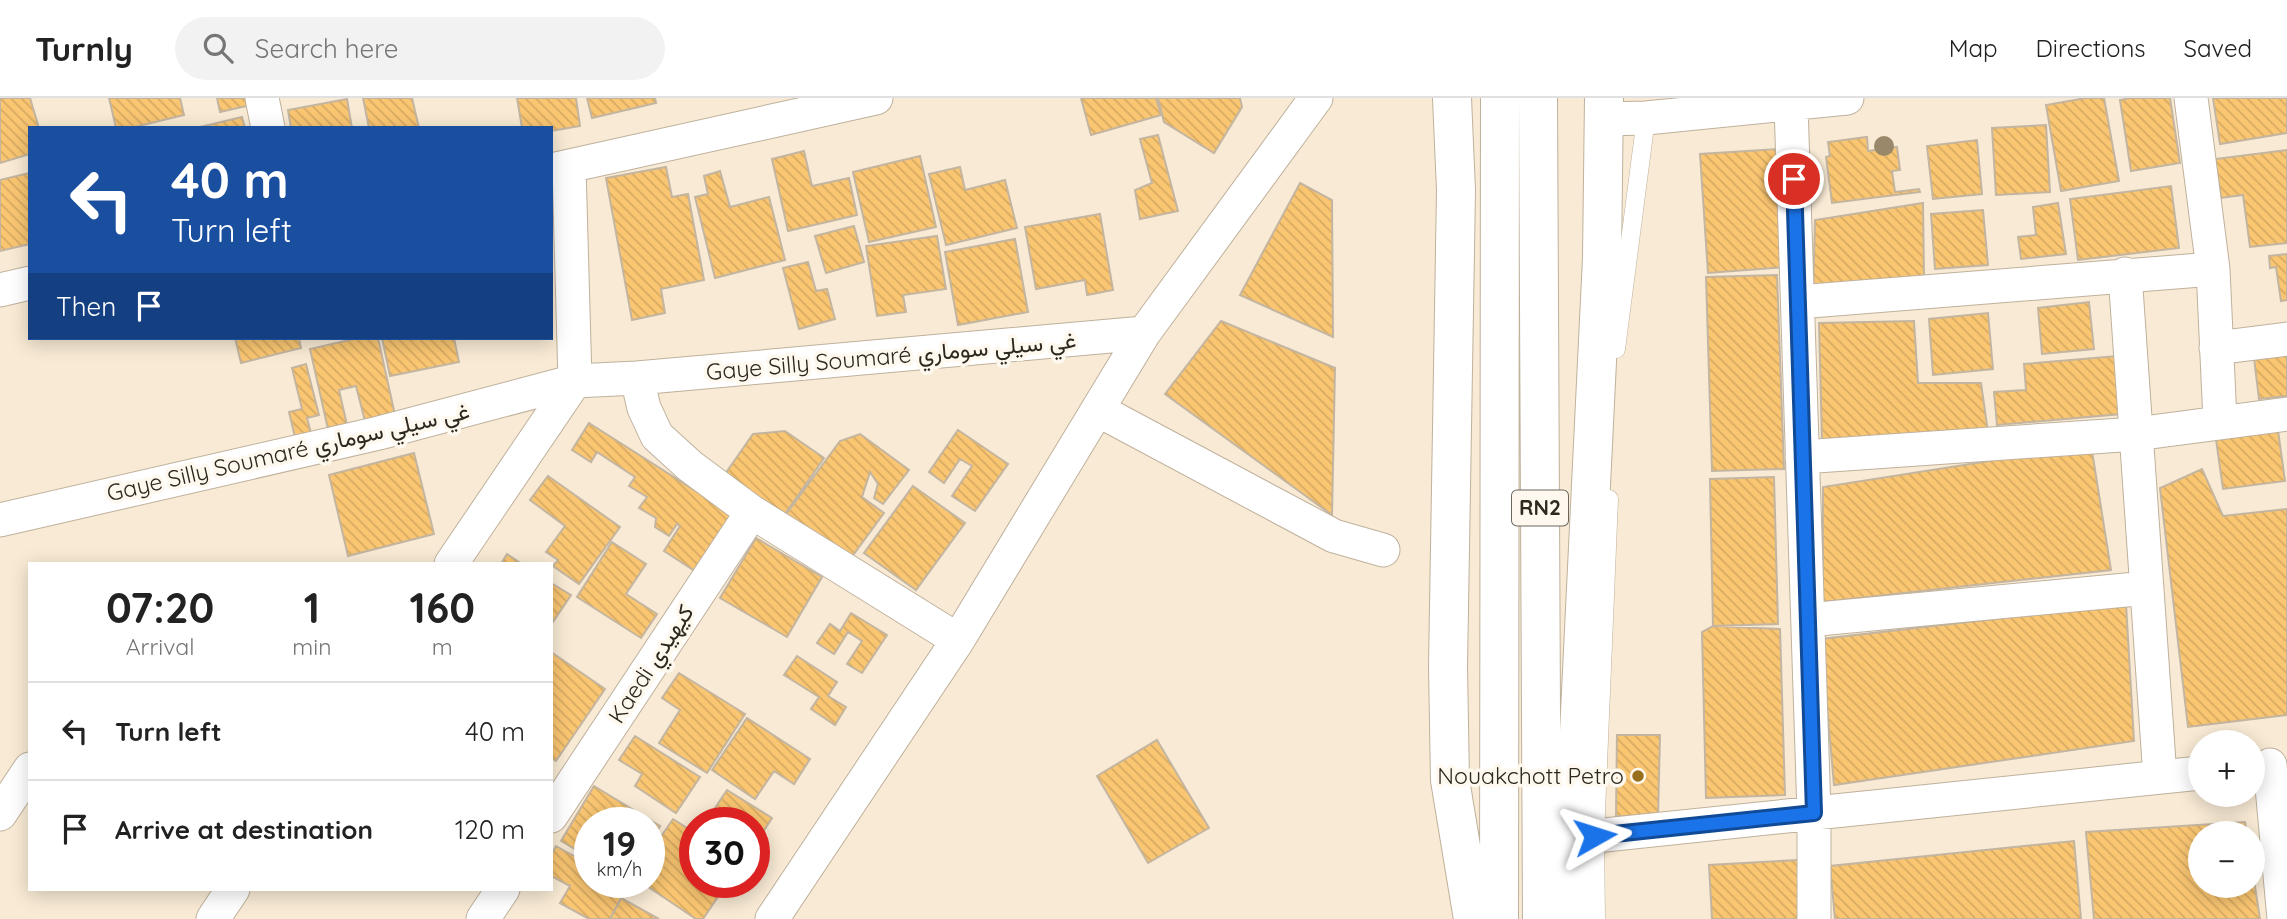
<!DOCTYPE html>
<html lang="en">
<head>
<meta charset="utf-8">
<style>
	:root { --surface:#fff; --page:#f2f2f2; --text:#222; --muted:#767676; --line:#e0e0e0 }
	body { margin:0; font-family:Quicksand,Vazirmatn,sans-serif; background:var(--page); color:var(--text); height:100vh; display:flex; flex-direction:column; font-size:26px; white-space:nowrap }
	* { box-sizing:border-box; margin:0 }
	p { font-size:23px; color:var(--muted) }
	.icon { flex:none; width:38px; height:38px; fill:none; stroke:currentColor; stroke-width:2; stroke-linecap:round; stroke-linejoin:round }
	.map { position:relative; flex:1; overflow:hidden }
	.panel { position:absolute; left:28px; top:464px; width:525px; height:329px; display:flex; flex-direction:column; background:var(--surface); border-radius:0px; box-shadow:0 4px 18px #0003 }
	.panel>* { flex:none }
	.hud { position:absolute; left:28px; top:28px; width:525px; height:214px; border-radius:0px; box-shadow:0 4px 18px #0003; background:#1a4fa0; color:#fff; overflow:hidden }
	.buttons { position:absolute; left:2188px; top:632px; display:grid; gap:14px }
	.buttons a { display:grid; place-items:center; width:77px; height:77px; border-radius:50%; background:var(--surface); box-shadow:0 4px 18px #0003; font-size:35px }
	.speed { position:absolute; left:574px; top:709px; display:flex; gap:14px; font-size:35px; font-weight:700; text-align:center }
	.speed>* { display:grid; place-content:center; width:91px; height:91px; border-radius:50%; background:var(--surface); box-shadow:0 4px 18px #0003; line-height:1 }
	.speed small { font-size:18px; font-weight:400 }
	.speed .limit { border:10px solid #d22; background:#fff; color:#111 }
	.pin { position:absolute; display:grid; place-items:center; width:60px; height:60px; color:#fff; margin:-30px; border:4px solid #fff; border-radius:50%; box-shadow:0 2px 7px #0007 }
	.me { position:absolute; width:77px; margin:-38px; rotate:84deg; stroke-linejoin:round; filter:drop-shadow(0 0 5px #0008) }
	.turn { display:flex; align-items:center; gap:24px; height:147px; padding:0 28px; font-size:32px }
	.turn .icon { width:91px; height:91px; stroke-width:2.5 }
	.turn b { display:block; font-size:49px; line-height:60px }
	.then { display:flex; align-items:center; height:66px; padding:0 28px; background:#0003; gap:14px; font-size:26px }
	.eta { display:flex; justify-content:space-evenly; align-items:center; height:119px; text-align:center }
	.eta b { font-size:42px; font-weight:700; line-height:49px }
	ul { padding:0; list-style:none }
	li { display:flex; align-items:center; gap:21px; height:98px; padding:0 28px; border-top:2px solid var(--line) }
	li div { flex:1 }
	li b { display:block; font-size:26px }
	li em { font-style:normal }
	header { display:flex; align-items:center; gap:42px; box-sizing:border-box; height:98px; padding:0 35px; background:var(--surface); border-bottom:2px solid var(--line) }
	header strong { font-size:33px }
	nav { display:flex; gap:38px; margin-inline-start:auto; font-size:24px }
	.search { width:490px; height:63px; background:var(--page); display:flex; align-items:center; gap:18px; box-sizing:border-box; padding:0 24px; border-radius:38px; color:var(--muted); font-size:26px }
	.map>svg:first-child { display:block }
	.building { fill:url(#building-back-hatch); stroke:#c3b5a0; stroke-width:2 }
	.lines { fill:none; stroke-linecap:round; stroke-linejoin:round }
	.service-casing { stroke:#bfb19c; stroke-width:19 }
	.minor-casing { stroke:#bfb19c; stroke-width:35 }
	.trunk-casing { stroke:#bfb19c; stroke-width:40 }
	.service { stroke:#fff; stroke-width:18 }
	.minor { stroke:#fff; stroke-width:33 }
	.trunk { stroke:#fff; stroke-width:38 }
	.tree { fill:#9a886a }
	.route-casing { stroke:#114b97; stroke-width:18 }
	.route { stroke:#1a73e8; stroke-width:12 }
	.poi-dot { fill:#996e1c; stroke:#fef8ef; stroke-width:2.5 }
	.labels { text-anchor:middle; stroke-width:7; stroke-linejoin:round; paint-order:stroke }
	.shield { fill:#fef8ef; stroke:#6c665e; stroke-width:2 }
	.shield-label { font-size:21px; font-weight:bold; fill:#2d2820 }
	.street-label { font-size:23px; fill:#2d2820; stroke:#fef8ef }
	.poi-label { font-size:23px; fill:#2d2820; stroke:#fef8ef; text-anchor:end }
</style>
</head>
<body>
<header>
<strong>Turnly</strong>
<div class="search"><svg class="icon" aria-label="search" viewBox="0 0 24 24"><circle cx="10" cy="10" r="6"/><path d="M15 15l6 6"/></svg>Search here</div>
<nav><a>Map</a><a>Directions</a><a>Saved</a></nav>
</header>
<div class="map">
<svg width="2287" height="821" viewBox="0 0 2287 821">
	<defs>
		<pattern id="building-back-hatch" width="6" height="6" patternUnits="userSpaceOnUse" patternTransform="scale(1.75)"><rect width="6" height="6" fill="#fac672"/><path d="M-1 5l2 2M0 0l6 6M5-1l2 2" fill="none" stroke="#d7aa62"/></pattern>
	</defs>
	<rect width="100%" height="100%" fill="#f8ead4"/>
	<path class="building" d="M0,0h30l9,30h-9v26l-30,9z
		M109,0h71l4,17 -53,13h-15z
		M217,0h32l2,7 -31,7z
		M363,0h49l7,30h-50z
		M517,0h59l4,28 -29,5v-3h-29z
		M587,0h68l1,5 -64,15z
		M1081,0h75l5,17 -70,20z
		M1158,0h82l2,9 -28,46 -50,-31z
		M2086,0h18l15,83 -58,10 -15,-86z
		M2130,0h40l10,65 -49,8 -11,-71z
		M2213,0h74v35l-67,11z
		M347,1l5,29h-61l-3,-18z
		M242,19l3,11h-49z
		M2046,27l4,67 -54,3 -4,-67z
		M1158,37l20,76 -38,8 -5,-29 17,-7 -12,-44z
		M1867,39l1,14 29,-4 3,23 -8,1 3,21 24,-3 1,3 -88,11 -6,-46 4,-1 -2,-14z
		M1977,42l5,54 -49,5 -6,-53z
		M1778,51l8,118 -78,6 -8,-119z
		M2287,52v93l-37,4 -7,-52 -22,3 -6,-39z
		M804,53l8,35 37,-8 8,37 -69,16 -16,-72z
		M920,58l16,71 -67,15 -16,-70z
		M666,69l6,30 16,-3 16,86 -43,9 4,24 -33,7 -26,-142z
		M960,69l5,23 40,-10 12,48 -71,17 -17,-71z
		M720,73l10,36 39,-10 16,63 -70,18 -20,-81 13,-3 -4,-18z
		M29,75l1,71 -30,7v-71z
		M1300,85l32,17 1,137 -93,-42z
		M2171,88l8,62 -101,12 -8,-61z
		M1923,105l1,73 -111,21 2,-77z
		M2058,105l8,51 -45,5 -3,-22 18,-2 -3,-28z
		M1983,112l5,55 -53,4 -4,-55z
		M1100,116l13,76 -26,5 -2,-15 -49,9 -11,-62z
		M854,128l10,36 -38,11 -11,-37z
		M937,138l9,53 -43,6 3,17 -29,4 -11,-70z
		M1015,141l13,73 -70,13 -13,-73z
		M2287,156v46l-6,1 -5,-34 -6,1 -1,-12z
		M808,164l8,29 11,-2 8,30 -36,10 -16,-61z
		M1777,177l7,194 -72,2 -6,-194z
		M2089,204l5,47 -52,5 -4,-46z
		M1988,215l5,56 -60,6 -4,-56z
		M1221,223l114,47 -3,147 -167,-121z
		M1914,223l4,62h63l7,49 -166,9 -3,-118z
		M235,240h64l2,10 -60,15z
		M358,240h20l17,77 -30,6 -9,-35 -17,4 8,35 -19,4 -18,-80z
		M382,240h72l5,24 -69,14z
		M2287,255v43l-28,3 -5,-41z
		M2117,258l4,58 -124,11 -3,-33 32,-2 -2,-26z
		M306,266l13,51 -12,3 4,15 -16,4 -6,-25 13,-3 -10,-41z
		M2276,318l9,65 -62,8 -9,-64z
		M589,325l143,91 -37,57 -31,-20 16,-25 -3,-2 -8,12 -14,-9 1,-9 -17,-10 8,-11 -18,-11 6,-9 -38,-25 -6,10 -19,-12z
		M958,332l50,34 -33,47 -23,-15 20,-30 -12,-7 -16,24 -15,-11z
		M785,333l39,27 -41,59 -60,-40 30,-43z
		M860,336l49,36 -26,34 -9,-6 4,-14 -8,-12 -8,25 22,16 -36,49 -64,-45 56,-76z
		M2092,353l19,119 -288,32v-115l179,-28z
		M414,355l20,81 -86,22 -19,-81z
		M2202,371l21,47 64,-7v206l-99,12 -28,-239z
		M548,378l72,51 -41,57 -26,-18 5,-6 -12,-8 19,-26 -35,-26z
		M1774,379l4,147 -65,2 -3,-147z
		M913,388l52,37 -49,67 -52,-37z
		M756,440l66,39 -35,60 -67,-39z
		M612,444l34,22 -20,30 31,20 -16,24 -64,-41z
		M507,456l15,10h-21z
		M551,485l20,12 -20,30z
		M2126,506l8,137 -300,44 -13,-146z
		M851,515l36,22 -25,38 -15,-9 15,-23 -14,-9 -14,22 -17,-11 13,-19 10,7z
		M1713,528l67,3 5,166 -79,3 -4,-166z
		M551,554l54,37 -49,72 -5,-3z
		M797,558l40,26 -9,14 18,11 -11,18 -24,-16 8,-12 -35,-22z
		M679,575l66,41 -38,59 -48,-30 21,-33 -18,-12z
		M747,620l63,41 -16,25 -20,-13 -19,28 -43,-29z
		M1617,637h43l-2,82 -42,-1z
		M635,638l65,41 -24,36 -41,-27 7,-12 -23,-14z
		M1157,642l52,88 -61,35 -51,-87z
		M594,688l66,40 -11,18v-22h-59v36l-29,-17z
		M727,692l45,28 -18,28v-24l-47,-2z
		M673,721l22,14v49h33l-25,37h-7l-55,-37h8v-28z
		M2245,724l2,11h-47v53h52v-19l8,52h-166l-8,-87z
		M2074,743l7,78h-246l-5,-53z
		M556,748l34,19v17h30l8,4 -18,33h-21l-29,-16 10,-17 -19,-10v-21z
		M1798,762l3,59h-89l-3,-54z
		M621,800l38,21h-49z"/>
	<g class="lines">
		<g class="service-casing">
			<path id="service" d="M1616,251l30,-231
				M1596,821l-1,-83 14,-337"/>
		</g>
		<g class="minor-casing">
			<path id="minor" d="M262,0l6,30
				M2191,0l22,171 7,152
				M1791,7l23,708v106
				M1604,21l42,-1 201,-20
				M569,68l6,215
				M551,72l325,-72
				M2125,176l35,503
				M0,192l30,-7
				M1798,204l415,-33
				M2216,250l71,-9
				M637,280l507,-45
				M1098,312l236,126 49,14
				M1802,359l334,-23 151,-20
				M0,422l379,-87 196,-52 62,-3 7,30 13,28 33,30 62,46 206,128
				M451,466l124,-183
				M1808,522l339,-32
				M2270,667l14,154
				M0,716l30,-45
				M551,718l201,-304
				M1595,738l605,-63
				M213,821l20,-30
				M483,821l20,-30
				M772,821l186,-279 186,-307 172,-235"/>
		</g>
		<g class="trunk-casing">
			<path id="trunk" d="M1452,0l4,92 -8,477 2,113 23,139
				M1538,0l4,821
				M1499,821l1,-821
				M1570,821l32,-661 2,-160"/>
		</g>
		<use href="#service" class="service"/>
		<use href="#minor" class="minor"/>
		<use href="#trunk" class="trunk"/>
	</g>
	<circle class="tree" cx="1884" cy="48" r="10"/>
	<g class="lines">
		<g class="route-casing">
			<path id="route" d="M1595,738l219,-23 -20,-634"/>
		</g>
		<use href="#route" class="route"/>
	</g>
	<circle class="poi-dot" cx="1638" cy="678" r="7"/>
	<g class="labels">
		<rect class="shield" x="1512" y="392.5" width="56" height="35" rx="5"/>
		<g class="shield-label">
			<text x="1540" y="417">RN2</text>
		</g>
		<g class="street-label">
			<text transform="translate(891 258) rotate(-5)" y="8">Gaye Silly Soumaré غي سيلي سوماري</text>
			<text transform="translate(288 354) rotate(-13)" y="8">Gaye Silly Soumaré غي سيلي سوماري</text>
			<text transform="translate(651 566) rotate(-57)" y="8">Kaedi كيهيدي</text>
		</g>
		<g class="poi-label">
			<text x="1624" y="686">Nouakchott Petro</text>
		</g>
	</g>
</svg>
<div class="buttons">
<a>+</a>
<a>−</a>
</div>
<div class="speed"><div>19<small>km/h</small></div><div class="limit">30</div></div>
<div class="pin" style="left:1794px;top:81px;background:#d93025"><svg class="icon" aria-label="arrive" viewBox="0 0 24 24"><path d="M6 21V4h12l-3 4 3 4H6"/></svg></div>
<svg class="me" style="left:1595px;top:738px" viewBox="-20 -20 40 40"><path d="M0-17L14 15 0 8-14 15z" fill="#1a73e8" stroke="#fff" stroke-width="4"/></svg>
<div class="hud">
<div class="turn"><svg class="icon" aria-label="left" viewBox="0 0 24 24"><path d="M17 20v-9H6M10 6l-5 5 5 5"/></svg><div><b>40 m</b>Turn left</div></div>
<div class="then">Then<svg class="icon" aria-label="arrive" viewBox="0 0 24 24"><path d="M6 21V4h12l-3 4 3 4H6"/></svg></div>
</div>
<section class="panel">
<div class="eta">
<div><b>07:20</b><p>Arrival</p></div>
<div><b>1</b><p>min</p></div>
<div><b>160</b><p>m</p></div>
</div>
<ul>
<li><svg class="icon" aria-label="left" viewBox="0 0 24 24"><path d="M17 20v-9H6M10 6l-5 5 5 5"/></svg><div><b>Turn left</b></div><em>40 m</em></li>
<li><svg class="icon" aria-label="arrive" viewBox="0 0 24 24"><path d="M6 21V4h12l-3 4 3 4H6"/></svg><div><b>Arrive at destination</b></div><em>120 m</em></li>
</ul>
</section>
</div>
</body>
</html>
